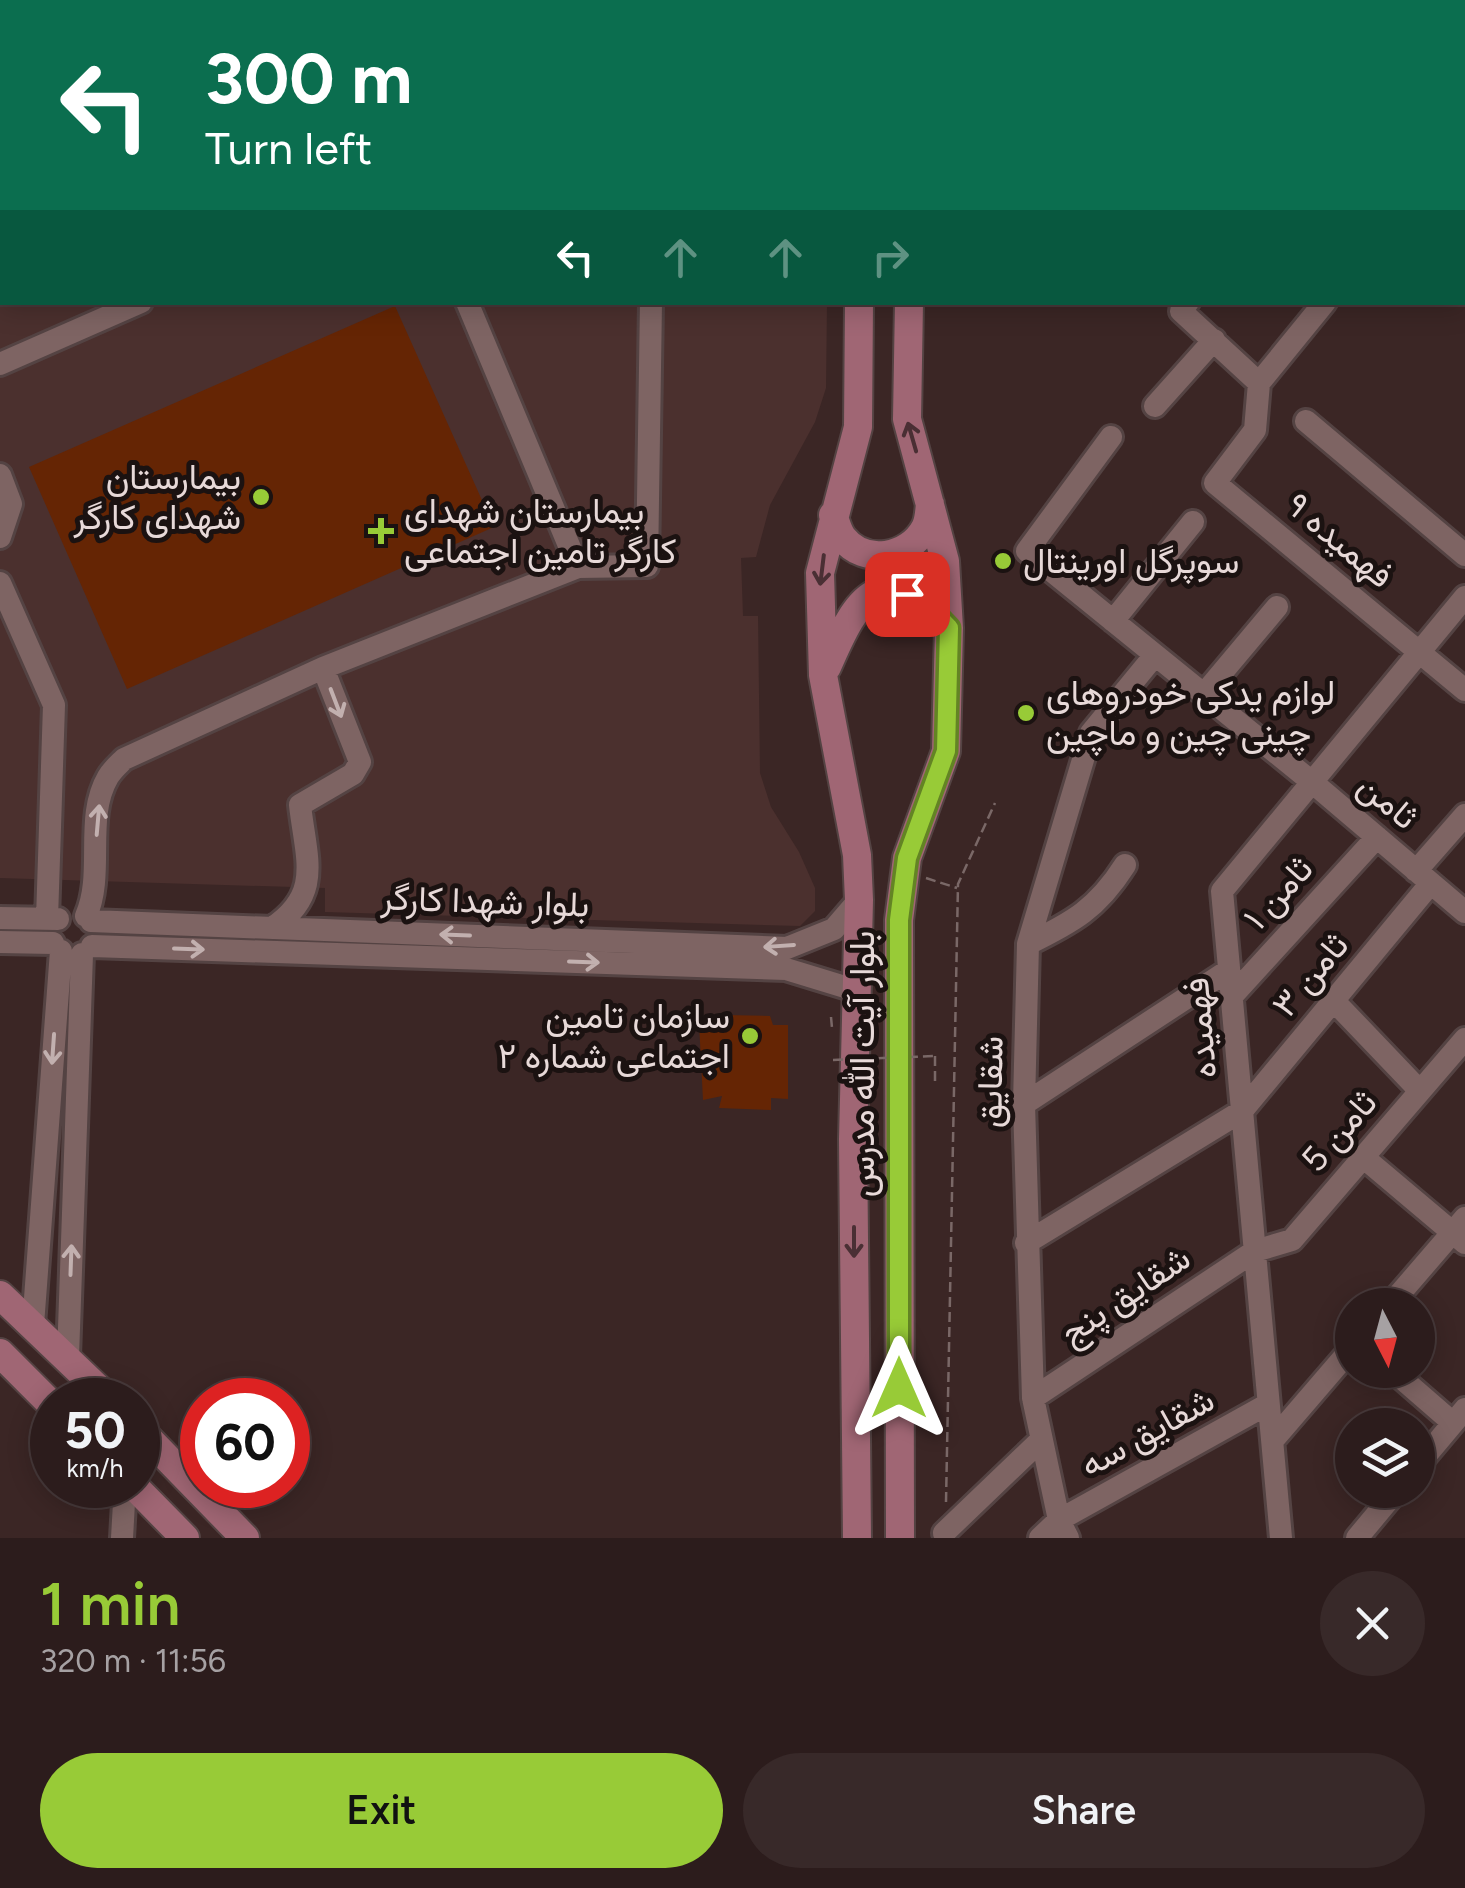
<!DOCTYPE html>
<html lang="en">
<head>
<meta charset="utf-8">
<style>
	:root { --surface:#2c1c1c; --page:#382929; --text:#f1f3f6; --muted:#a6a1a3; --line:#483a3b; --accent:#98cb37 }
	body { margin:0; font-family:Figtree,Vazirmatn,sans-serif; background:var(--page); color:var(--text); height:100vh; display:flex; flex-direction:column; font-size:38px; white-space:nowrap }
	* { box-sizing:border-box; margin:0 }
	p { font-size:32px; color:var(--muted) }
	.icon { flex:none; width:55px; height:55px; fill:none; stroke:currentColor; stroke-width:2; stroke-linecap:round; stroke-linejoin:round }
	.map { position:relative; height:1538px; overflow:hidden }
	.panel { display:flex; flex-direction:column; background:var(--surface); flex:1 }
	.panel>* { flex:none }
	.top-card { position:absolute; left:0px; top:0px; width:1465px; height:305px; box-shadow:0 5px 25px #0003,0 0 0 2px var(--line); background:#0b6e4f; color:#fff; overflow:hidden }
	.needle { width:65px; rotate:174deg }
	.tools { position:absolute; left:1335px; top:1288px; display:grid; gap:20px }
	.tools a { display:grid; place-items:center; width:100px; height:100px; border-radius:50%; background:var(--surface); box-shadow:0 5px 25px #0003,0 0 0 2px var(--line); font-size:50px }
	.speed { position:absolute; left:30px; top:1378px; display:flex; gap:20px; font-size:50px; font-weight:700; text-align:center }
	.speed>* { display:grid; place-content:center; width:130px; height:130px; border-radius:50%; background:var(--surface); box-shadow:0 5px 25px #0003,0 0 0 2px var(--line); line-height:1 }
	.speed small { font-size:25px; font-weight:400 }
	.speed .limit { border:15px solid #d22; background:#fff; color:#111 }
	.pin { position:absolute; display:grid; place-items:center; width:85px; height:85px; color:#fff; margin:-42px; border-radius:20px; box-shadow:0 5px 15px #0006 }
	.me { position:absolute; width:110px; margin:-55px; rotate:0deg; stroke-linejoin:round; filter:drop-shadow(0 0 8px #0008) }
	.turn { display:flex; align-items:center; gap:35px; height:210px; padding:0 40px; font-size:45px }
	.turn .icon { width:130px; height:130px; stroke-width:2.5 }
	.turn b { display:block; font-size:70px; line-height:85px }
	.lanes { display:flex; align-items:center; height:95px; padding:0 40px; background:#0003; justify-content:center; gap:50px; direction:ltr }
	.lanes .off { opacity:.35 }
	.round { display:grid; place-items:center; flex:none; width:105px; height:105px; border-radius:52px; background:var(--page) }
	.summary { display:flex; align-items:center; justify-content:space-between; height:170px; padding:0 40px }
	h1 { font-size:60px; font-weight:600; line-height:75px; color:var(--accent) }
	.action { display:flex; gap:20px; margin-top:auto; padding:20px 40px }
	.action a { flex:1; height:115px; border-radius:60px; background:var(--accent); color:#111; font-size:40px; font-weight:600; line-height:115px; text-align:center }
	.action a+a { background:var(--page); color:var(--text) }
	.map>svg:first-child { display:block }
	.built { fill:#4b302e }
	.building { fill:#652504 }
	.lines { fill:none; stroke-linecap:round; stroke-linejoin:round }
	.minor-casing { stroke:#544343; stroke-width:28 }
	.major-casing { stroke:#544343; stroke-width:32 }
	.path { stroke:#7a6867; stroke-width:2.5; stroke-dasharray:10 5; stroke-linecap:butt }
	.minor { stroke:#7e6463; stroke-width:22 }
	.major { stroke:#a06674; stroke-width:28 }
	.path-bridge { stroke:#7a6867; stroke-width:2.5; stroke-dasharray:10 5; stroke-linecap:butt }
	.oneway { stroke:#4a2f34 }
	.oneway2 { stroke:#c2b0af }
	.route-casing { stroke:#638424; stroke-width:25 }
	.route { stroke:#98cb37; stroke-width:18 }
	.poi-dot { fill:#98cb37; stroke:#1b1211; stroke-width:4 }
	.labels { text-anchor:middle; stroke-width:10; stroke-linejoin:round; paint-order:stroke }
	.poi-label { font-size:35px; fill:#e7d9d8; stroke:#1b1211; text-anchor:start }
	.street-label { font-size:35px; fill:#e7d9d8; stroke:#1b1211 }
</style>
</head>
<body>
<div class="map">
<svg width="1465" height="1538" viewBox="0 0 1465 1538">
	<rect width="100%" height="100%" fill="#3b2625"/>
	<path class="built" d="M0,118l2,184 825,1 -1,85 -11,34 -45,83 -14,52 -15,1 2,58h15l2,157 11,34 28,45 16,36v23l-15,15 -475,-14v-24l-325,-10z"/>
	<path class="building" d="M395,306l99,221 -367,162 -98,-222z
		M723,1015l47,1 3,9h15v74l-17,-1v12l-52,-2 3,-12 -19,4 -4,-78 23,4z"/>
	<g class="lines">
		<g class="minor-casing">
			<path id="minor" d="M1254,0l3,2
				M1427,0l1,2
				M73,2v-2
				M449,2v-2
				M643,2v-2
				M1022,2v-2
				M1128,2l2,-2
				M1370,2l3,-2
				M1462,49l3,-3
				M0,66h2
				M1462,166l3,3
				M467,302l111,265
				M1188,302l-7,9 78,72
				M1325,302l-66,81 -4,47 -40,53 250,207
				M0,364l141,-62
				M1155,406l59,-66
				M1306,421l159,134
				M1111,437l-84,114 285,231 153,130
				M0,475l11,29 -11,33
				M0,583l54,122 -7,214
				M1113,621l80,-99
				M323,668l255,-101 69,-1 4,-264
				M1204,694l73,-87
				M1416,871l49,-56
				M86,916c19,-43 -2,-98 22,-139 4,-7 11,-13 16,-18l199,-91 37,94 -7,12 -53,31c6,54 23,89 -28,123
				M0,918l58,1
				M91,921l696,27 47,-19 25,-29
				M0,942l53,1
				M1028,944c45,-22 69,-35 97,-79
				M92,946l694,23 72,22
				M1232,996l145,-159
				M1334,1001l86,90
				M1024,1104l205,-134
				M1363,1157l102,86
				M1026,1243l216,-132 189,-228
				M1390,1305l75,-87
				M33,1325l28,-374
				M68,1357l14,-403
				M1392,1370l61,53
				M1033,1398l222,-147 37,-11 173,-201
				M1273,1440l79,-92
				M1418,1465l47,-56
				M944,1533l96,-92
				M122,1538l3,-53
				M1040,1538l19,-18 209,-116
				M1068,1538l-9,-18 -26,-122 -9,-294 4,-160 63,-211 64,-78
				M1281,1538l-59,-647 243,-294
				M1357,1538l40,-48"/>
		</g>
		<g class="major-casing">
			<path id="major" d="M863,2v-2
				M912,2v-2
				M833,515c3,7 5,17 10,23 22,28 66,20 82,-10 4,-7 4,-16 5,-24
				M827,667c31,-72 53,-109 122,-39
				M0,1295l110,105
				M0,1353l52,52
				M138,1428l107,110
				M133,1485l52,53
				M857,1538l-4,-399 6,-239 -2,-45 -34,-180 -3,-102 38,-146 1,-125
				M900,1538l-1,-618 8,-62 39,-107 3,-123 -4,-67 -38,-142 2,-117"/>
		</g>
		<path class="path" d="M926,878l31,10
			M831,1017l1,11
			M935,1056v29
			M946,1502l12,-618 37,-81"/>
		<use href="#minor" class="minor"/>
		<use href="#major" class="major"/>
		<path class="path-bridge" d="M833,1060l102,-4"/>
	</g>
	<defs><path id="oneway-shaft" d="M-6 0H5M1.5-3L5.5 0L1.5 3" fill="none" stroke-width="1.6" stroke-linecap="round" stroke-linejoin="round" transform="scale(2.5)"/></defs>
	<g class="oneway">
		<use href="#oneway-shaft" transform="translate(912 437) rotate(-106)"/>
		<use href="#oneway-shaft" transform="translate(822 570) rotate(97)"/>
		<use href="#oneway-shaft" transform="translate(854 1242) rotate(90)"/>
	</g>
	<g class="oneway2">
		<use href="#oneway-shaft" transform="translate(336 703) rotate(69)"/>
		<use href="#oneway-shaft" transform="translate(98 820) rotate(-85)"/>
		<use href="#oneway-shaft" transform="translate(455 935) rotate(-178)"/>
		<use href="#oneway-shaft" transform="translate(779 946) rotate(176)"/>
		<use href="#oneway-shaft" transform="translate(189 949) rotate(2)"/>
		<use href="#oneway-shaft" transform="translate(584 962) rotate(2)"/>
		<use href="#oneway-shaft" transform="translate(53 1049) rotate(94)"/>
		<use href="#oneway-shaft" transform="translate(71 1260) rotate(-88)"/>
	</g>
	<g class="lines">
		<g class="route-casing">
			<path id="route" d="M899,1388v-468l8,-62 39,-107 3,-123 -23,-24 -19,-10"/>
		</g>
		<use href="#route" class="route"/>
	</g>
	<g class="poi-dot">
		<circle cx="261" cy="497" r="10"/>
		<path d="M376 516h10v10h10v10h-10v10h-10v-10h-10v-10h10z"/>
		<circle cx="1003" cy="561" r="10"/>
		<circle cx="1026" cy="713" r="10"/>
		<circle cx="750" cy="1036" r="10"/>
	</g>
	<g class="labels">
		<g class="poi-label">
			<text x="241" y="489" text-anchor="end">بیمارستان<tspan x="241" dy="40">شهدای کارگر</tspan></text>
			<text x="404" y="523">بیمارستان شهدای<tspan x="404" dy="40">کارگر تامین اجتماعی</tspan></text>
			<text x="1023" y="573">سوپرگل اورینتال</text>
			<text x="1046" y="705">لوازم یدکی خودروهای<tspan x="1046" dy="40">چینی چین و ماچین</tspan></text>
			<text x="730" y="1028" text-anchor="end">سازمان تامین<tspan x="730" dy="40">اجتماعی شماره ۲</tspan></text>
		</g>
		<g class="street-label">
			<text transform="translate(1340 540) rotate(40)" y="12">فهمیده ۹</text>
			<text transform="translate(1388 801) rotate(40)" y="12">ثامن</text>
			<text transform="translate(1278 893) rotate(-48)" y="12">ثامن ۱</text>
			<text transform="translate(485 901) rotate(2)" y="12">بلوار شهدا کارگر</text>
			<text transform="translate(1310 975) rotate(-50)" y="12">ثامن ۳</text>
			<text transform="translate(1200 1028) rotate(-95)" y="12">فهمیده</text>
			<text transform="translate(862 1064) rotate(-90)" y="12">بلوار آیت الله مدرس</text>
			<text transform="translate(990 1082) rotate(-89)" y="12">شقایق</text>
			<text transform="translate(1339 1131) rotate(-49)" y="12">ثامن 5</text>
			<text transform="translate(1125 1295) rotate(-34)" y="12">شقایق پنج</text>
			<text transform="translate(1147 1432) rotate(-29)" y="12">شقایق سه</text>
		</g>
	</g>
</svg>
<div class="tools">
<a><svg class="needle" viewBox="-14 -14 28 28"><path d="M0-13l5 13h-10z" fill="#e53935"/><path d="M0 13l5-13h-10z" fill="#a6a1a3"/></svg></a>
<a><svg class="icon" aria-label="layers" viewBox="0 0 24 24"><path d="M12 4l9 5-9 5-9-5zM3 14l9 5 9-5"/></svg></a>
</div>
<div class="speed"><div>50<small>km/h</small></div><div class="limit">60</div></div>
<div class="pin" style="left:907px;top:594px;background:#d93025"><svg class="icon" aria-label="arrive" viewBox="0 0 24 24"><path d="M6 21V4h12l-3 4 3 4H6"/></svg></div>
<svg class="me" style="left:899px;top:1388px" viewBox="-20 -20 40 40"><path d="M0-17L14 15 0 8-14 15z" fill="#98cb37" stroke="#fff" stroke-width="4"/></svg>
<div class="top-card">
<div class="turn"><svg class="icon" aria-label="left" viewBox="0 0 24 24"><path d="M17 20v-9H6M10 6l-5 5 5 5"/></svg><div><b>300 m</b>Turn left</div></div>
<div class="lanes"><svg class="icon" aria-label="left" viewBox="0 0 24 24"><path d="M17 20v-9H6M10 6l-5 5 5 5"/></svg><svg class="icon off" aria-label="ahead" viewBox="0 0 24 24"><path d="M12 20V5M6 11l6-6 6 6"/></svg><svg class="icon off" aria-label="ahead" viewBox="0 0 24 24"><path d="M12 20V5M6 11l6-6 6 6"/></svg><svg class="icon off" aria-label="right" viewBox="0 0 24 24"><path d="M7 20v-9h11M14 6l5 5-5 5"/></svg></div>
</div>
</div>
<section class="panel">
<div class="summary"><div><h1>1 min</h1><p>320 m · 11:56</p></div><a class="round"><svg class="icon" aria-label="close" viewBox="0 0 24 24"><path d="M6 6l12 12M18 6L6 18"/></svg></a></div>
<div class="action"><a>Exit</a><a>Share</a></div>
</section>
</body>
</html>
